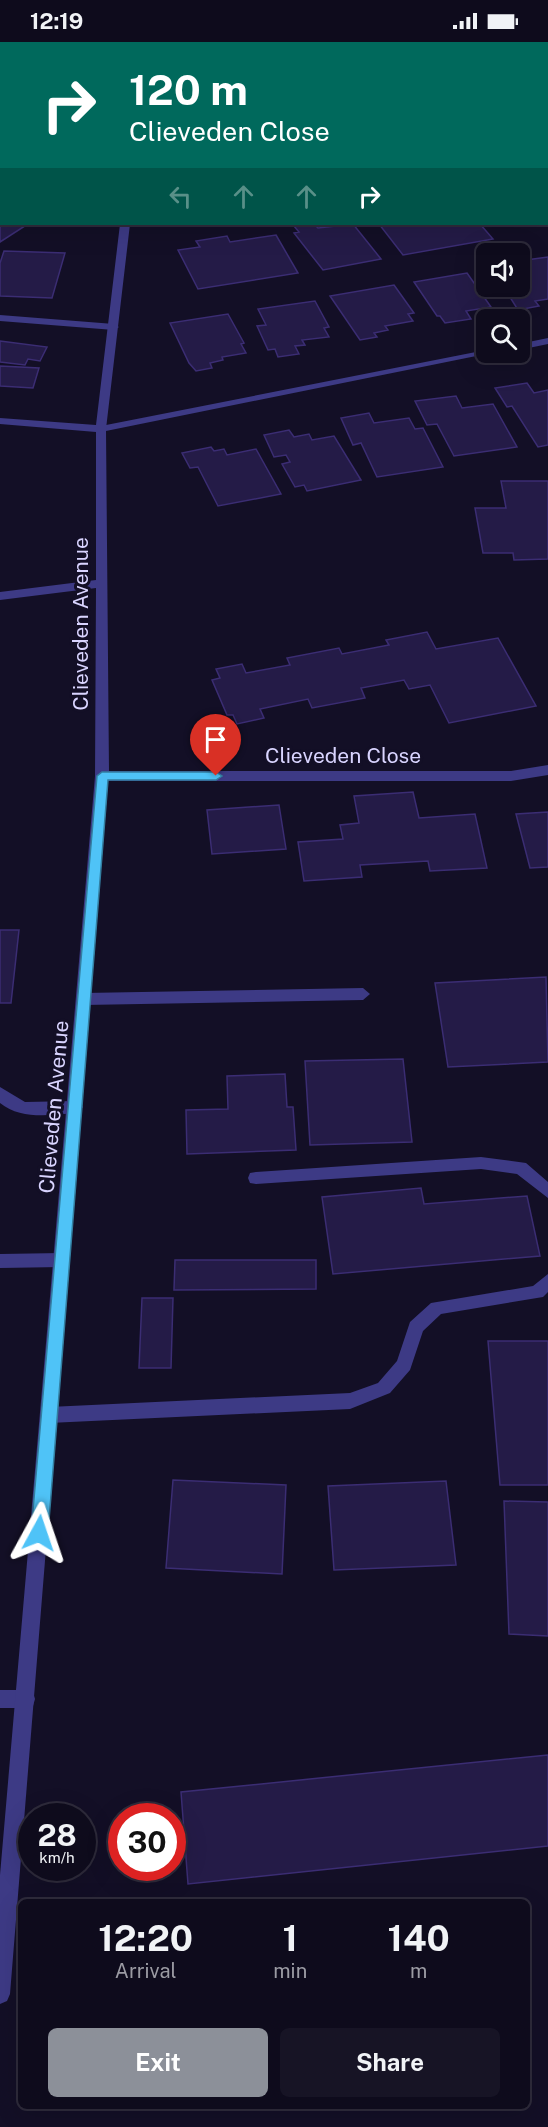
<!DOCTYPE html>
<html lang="en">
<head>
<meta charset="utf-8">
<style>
	:root { --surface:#0e0b1c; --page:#171425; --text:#f1f3f6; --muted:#9b9ba3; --line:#2e2b3b; --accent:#8c9099 }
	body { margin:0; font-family:"Public Sans",sans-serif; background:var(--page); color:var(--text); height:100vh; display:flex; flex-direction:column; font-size:22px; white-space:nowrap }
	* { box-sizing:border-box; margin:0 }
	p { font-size:20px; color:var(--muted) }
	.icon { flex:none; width:33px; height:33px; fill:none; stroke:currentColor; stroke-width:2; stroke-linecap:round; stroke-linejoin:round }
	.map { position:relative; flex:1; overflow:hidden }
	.details { position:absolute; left:18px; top:1857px; width:512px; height:210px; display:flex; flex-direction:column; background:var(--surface); border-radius:9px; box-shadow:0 6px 24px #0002,0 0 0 2px var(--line) }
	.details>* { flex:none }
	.top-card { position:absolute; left:0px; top:0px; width:549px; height:183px; box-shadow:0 6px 24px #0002,0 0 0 2px var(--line); background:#00695c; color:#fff; overflow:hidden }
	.fabs { position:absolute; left:476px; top:201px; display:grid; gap:12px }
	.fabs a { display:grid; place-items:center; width:54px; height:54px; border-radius:9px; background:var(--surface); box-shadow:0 6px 24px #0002,0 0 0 2px var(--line); font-size:30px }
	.speed { position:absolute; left:18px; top:1761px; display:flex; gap:12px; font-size:30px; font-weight:700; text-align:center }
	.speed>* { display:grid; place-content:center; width:78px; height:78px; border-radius:50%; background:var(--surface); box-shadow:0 6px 24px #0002,0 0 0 2px var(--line); line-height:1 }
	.speed small { font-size:15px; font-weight:400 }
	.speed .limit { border:9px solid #d22; background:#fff; color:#111 }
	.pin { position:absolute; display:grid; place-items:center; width:51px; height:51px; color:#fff; margin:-62px -26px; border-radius:50% 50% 50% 0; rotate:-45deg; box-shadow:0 0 6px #0007 }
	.pin .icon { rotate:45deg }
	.me { position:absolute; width:66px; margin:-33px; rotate:5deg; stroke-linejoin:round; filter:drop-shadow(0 0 4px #0008) }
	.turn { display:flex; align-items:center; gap:21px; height:126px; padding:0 30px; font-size:27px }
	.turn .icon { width:78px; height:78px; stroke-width:2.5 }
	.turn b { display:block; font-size:42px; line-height:51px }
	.lanes { display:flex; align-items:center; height:57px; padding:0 30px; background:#0003; justify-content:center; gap:30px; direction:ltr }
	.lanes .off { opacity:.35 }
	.eta { display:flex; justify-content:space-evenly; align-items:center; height:102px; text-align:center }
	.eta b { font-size:36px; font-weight:700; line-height:42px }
	.action { display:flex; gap:12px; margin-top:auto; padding:12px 30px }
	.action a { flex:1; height:69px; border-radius:9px; background:var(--accent); color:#fff; font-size:24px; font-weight:700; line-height:69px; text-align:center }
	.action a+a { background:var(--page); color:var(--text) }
	.status { display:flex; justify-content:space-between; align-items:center; height:42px; padding:0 30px; background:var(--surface); direction:ltr }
	.status svg { height:16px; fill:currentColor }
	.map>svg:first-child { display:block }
	.building { fill:#241b47; stroke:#3b2d73; stroke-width:1.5 }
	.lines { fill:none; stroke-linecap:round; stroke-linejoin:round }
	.service { fill:#3d3a85; fill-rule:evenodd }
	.minor { fill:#3d3a85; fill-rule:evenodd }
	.route { fill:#4fc3f7; stroke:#337fa1; stroke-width:1.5 }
	.labels { text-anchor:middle; stroke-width:6; stroke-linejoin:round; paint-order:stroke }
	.street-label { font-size:21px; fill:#d9d4ff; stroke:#130f26 }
</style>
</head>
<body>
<div class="status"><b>12:19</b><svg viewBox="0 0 49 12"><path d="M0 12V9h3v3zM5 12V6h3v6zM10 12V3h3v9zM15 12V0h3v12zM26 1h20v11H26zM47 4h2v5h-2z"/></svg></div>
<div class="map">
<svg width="548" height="2085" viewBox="0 0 548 2085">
	<rect width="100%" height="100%" fill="#130f26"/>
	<path class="building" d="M0,170l2,12h26l-28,18z
		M314,182l4,4 37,-4h-2l28,35 -58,11 -29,-37 5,-1 -5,-6z
		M379,182h101l13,15 -90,16z
		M276,193l22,38 -100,16 -20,-39 22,-3 -4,-6 31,-5 3,6z
		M4,209l61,2 -13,45 -52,-2v-33z
		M548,215v42l-13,2 4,5 -21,4 -15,-24h16v-25z
		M467,231l24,34 -25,4 5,8 -26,4 -5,-7h-3l-23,-34z
		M394,243l20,28 -6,1 5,7 -28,5 3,4 -14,3 3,4 -17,3 -30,-44z
		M315,259l14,26 -5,1 5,9 -27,3 3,5 -10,1 4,8 -21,3 -3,-8 -7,1 -11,-24 9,-1 -8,-16z
		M228,272l16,29 -3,1 5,9 -24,4 1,3 -13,3 2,5 -16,3 -7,-8 -19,-40z
		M0,299l47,6 -7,14 -12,-2 -3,6 -25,-3z
		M0,324l39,2 -6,20 -33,-2z
		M527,341l7,10 14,-3v55l-10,2 -26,-41 -5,1 -12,-19z
		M456,354l6,12 31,-4 24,43 -63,9 -17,-32 -10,1 -12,-24z
		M369,371l5,10 35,-5 6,11 8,-1 20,39 -66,10 -16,-34 -8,2 -12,-27z
		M289,388l5,7 15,-3 3,6 22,-4 27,44 -54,11 -3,-6 -9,2 -13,-23 8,-2 -4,-7 -12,2 -10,-22z
		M211,405l3,4 10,-2 3,6 29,-6 25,45 -63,12 -20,-39 -8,1 -8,-15z
		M501,439h47v78l-34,1 -1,-7h-30l-8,-45h31z
		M427,590l9,17 62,-11 38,68 -87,17 -19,-38 -21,4 -5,-9 -43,8 4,10 -53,10 -4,-9 -48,10 4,9 -27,6 -4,-9h-6l-15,-35 8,-2 -4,-9 26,-5 4,9 44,-8 -3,-7 52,-10 3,6 47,-9 -3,-5z
		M413,750l6,26 56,-4 12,54 -57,3 -2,-10 -68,4 2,12 -58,4 -6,-39 45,-3 -3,-14 19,-2 -5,-27z
		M279,763l7,44 -74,5 -5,-44z
		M548,770v55l-18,1 -14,-54z
		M0,888h19l-8,73h-11z
		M546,935l2,85 -100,5 -13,-84z
		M403,1017l9,83 -102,3 -5,-84z
		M285,1032l2,33h6l3,43 -109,4 -1,-44 42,-1 -1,-33z
		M421,1146l3,16 103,-8 13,60 -207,18 -11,-77z
		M175,1218h141v29l-142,1z
		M142,1256h31l-2,70h-32z
		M488,1299h60v144h-48z
		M173,1438l113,5 -4,89 -116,-6z
		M446,1439l10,84 -122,5 -6,-84z
		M504,1459l44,1v134l-39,-2z
		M548,1713v91l-360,38 -7,-92z"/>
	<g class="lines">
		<path class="service" d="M0,107h2v6h-2z
			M0,273l114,9 5,3 -5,3 -114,-9z
			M548,296v6l-29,6v-6z
			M486,308v2h10l-395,80 -5,-3 5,-3z
			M363,946l7,6 -7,6 -279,5 -7,-6 7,-6z
			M0,1045l25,15 50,-1 5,2 3,4 -3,4 -5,2c-25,2 -54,7 -75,-10z
			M481,1115l45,6 22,19v16l-31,-24 -36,-5 -225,15 -6,-1 -2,-5 2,-5 6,-1z
			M62,1211l6,2 2,5 -2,5 -6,2 -62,1v-14z
			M548,1232v18l-5,5 -102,17 -18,17 -13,39 -20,23 -40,16 -301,14 -6,-3 -3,-5 3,-5 6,-3 301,-14 28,-10 19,-22 13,-39 21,-19 102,-17z
			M0,1648h26l7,2 2,7 -2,7 -7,2h-26z"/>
		<path class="minor" d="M220,0h8l-9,2z
			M503,0h45v4v-2z
			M120,182h10l-24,205 3,342h402l37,-6v10l-37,6h-403l-98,1213 -3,7 -7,3v-129l95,-1099 1,-188 -96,12v-8l96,-12v-148l-96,-8v-6l96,7z"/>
	</g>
	<path class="route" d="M102,730h114l6,4 -6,4h-108l-60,753 -3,6 -6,2 -5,-2 -3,-6 66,-757z"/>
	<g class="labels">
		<g class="street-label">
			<text transform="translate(81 582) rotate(-90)" y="7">Clieveden Avenue</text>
			<text x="343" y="721">Clieveden Close</text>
			<text transform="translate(54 1065) rotate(-85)" y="7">Clieveden Avenue</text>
		</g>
	</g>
</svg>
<div class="fabs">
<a><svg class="icon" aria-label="sound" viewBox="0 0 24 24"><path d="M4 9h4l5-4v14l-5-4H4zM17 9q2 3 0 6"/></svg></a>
<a><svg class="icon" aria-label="search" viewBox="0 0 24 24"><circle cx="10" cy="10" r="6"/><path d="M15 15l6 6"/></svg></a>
</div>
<div class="speed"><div>28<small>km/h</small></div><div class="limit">30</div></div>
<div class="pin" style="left:216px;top:734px;background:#d93025"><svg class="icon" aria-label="arrive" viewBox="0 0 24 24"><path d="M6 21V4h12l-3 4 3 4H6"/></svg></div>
<svg class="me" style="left:39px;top:1491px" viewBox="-20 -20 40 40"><path d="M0-17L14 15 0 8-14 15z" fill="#4fc3f7" stroke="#fff" stroke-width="4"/></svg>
<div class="top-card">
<div class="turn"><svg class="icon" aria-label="right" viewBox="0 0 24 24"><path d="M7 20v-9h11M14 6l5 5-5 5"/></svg><div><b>120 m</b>Clieveden Close</div></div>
<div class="lanes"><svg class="icon off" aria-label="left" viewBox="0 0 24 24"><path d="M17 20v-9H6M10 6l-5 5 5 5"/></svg><svg class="icon off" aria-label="ahead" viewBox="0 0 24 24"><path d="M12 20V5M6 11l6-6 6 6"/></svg><svg class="icon off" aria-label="ahead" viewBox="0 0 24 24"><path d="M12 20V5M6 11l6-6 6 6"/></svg><svg class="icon" aria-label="right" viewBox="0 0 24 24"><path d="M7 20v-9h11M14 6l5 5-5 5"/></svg></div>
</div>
<section class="details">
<div class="eta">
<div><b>12:20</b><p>Arrival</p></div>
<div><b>1</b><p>min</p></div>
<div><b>140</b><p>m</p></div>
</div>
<div class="action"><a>Exit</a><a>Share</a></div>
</section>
</div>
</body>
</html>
